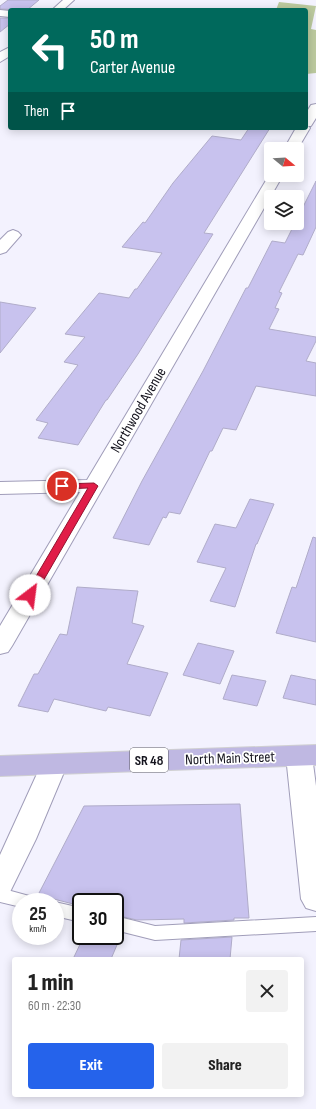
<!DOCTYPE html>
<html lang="en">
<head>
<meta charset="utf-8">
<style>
	:root { --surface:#fff; --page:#f2f2f2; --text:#222; --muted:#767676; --accent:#2563eb }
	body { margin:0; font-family:"Sofia Sans Condensed",sans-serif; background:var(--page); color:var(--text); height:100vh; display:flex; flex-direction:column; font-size:15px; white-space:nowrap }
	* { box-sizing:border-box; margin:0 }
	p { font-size:13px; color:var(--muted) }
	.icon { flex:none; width:22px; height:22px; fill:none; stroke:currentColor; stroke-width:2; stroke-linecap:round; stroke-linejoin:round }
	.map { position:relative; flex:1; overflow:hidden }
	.drawer { position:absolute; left:12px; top:957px; width:292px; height:140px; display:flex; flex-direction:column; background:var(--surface); border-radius:4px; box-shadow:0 2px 10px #0003 }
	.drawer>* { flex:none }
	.guide { position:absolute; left:8px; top:8px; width:300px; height:122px; border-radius:4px; box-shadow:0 2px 10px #0003; background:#00695c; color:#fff; overflow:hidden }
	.needle { width:26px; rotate:108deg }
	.fabs { position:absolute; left:264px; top:142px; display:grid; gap:8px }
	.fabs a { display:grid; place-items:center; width:40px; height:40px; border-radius:4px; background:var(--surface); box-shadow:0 2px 10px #0003; font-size:20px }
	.speed { position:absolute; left:12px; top:893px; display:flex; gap:8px; font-size:20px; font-weight:700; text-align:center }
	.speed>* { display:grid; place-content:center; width:52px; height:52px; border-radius:50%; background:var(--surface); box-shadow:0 2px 10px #0003; line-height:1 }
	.speed small { font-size:10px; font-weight:400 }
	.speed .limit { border:2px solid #111; border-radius:6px; background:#fff; color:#111 }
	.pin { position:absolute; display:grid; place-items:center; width:34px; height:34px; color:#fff; margin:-17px; border:2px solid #fff; border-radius:50%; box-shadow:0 1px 4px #0007 }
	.me { position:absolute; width:44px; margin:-22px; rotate:30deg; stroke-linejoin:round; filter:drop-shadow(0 0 3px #0008) }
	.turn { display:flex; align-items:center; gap:14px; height:84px; padding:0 16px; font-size:18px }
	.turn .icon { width:52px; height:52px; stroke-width:2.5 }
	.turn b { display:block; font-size:28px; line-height:34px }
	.then { display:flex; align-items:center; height:38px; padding:0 16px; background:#0003; gap:8px; font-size:15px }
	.round { display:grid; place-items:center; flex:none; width:42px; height:42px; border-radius:4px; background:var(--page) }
	.summary { display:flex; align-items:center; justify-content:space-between; height:68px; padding:0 16px }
	h1 { font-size:24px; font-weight:800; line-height:30px }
	.cta { display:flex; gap:8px; margin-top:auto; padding:8px 16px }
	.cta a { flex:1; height:46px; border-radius:4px; background:var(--accent); color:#fff; font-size:16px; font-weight:800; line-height:46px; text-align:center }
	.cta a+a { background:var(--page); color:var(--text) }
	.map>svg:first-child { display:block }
	.forest { fill:#bcca9f }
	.building { fill:#c8c2ee; stroke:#b0acc9 }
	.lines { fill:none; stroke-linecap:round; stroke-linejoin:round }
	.service-casing { stroke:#a09db9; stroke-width:2 }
	.minor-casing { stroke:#a09db9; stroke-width:2 }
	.secondary-casing { stroke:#a09db9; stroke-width:2 }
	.primary-casing { stroke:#d0d0d2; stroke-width:2 }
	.service { fill:#fff; fill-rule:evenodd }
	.minor { fill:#fff; fill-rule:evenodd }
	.secondary { fill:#fff; fill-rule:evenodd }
	.primary { fill:#bfb8e2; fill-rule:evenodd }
	.route { fill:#e11d48; stroke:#92132f }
	.labels { text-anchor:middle; stroke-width:3.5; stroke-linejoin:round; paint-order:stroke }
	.shield { fill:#fff; stroke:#5b5a62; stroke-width:1 }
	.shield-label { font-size:14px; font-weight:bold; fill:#15141e }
	.street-label { font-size:15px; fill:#15141e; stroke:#fff }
</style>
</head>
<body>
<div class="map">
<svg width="316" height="1109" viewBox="0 0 316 1109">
	<rect width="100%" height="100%" fill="#f3f2fe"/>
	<path class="forest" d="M279,2l37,4 -5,23 5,1v43l-10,1v-64h-30z"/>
	<path class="building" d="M8,0h31l-12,10 -27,-1v-3z
		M0,18h10v6l-10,8z
		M249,128h21l-66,105 9,1 -75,120 -31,46h-1l-28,45 -40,-7 10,-15 -12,-3 42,-55 -14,-3 21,-25 -20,-3 34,-41 30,5 6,-9h2l25,-36 -40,-6 21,-25 2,1 28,-40 39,-47 29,4z
		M316,181v46l-13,28 -5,-1 -19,38 3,1 -7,15 4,1 -10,20 47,8v4l-10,20 10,2v33l-60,-10 -20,44 -13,-2 -11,23h-2l-30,63 -11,-2 -3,6 -3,-1 -14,28 -36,-7 29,-57 61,-110 43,-83h2l24,-47 13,2 10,-20h2v-4z
		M0,302l36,6 -36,45z
		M250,499l24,5 -17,40h-1l-21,63 -25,-6 16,-33 -29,-6 18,-38 21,4z
		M313,537l3,1v104l-40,-9 16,-46 4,1z
		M77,587l61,4 -6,32 12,3 -17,38 41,9 -18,43 -42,-9 -2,4 -52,-12 -6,13 -30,-6 16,-32h4l22,-40 7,1z
		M198,643l36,8 -14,33 -37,-9z
		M232,675l34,6 -9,25 -34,-7z
		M291,675l25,5v25l-33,-7z
		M240,804l9,114h-15v2l-50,3v-4l-47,1 -22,-5v-13h-34v4l-43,-11 46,-89z
		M115,932l7,1 -11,26h-38l11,-23h31z
		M232,937l-2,22h-51l2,-19z"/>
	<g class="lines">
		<g class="service-casing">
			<path id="service" d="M0,888l33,9 2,5h-14v5l-21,-5z
				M55,902l26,6v14l-26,-6z
				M115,916l40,10 161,-9v14l-161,9 -40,-10z"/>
		</g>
		<g class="minor-casing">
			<path id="minor" d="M0,10l10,1v6l-10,-1z
				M316,104v14l-5,8h-3l2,2 -13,22 -13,-1 12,-21h10v-15l5,-8z
				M271,172v3h12l-271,471 -4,6 -8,2v-28l80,-134 -80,2v-12l87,-2z
				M13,230l5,2 3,3 -15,17 -6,2v-14l8,-8z
				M299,746l9,3 4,7 4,30v125l-10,-3 -5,-9 -15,-143 4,-7z
				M54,755l9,3 4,7 -31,74 -26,53 -10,4v-41l41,-90 4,-7z"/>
		</g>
		<g class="secondary-casing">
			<path id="secondary" d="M63,0h11l-11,10h-11z
				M10,47v9l-10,6v-10z"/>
		</g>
		<g class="primary-casing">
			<path id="primary" d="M316,745v20l-316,11v-20z"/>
		</g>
		<use href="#service" class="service"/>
		<use href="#minor" class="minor"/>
		<use href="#secondary" class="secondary"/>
		<use href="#primary" class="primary"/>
	</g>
	<path class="route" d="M94,483l4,3 -63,109 -5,3h-3l-2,-3 63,-107 -26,1 -4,-3 4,-2z"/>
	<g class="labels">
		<rect class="shield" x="130" y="748" width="38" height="24" rx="3"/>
		<g class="shield-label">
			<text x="149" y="765">SR 48</text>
		</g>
		<g class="street-label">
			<text transform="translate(138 410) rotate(-60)" y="5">Northwood Avenue</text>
			<text transform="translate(230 758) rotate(-2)" y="5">North Main Street</text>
		</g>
	</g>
</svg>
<div class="fabs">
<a><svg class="needle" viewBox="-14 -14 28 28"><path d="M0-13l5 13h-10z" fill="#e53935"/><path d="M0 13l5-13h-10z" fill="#767676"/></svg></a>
<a><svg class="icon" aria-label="layers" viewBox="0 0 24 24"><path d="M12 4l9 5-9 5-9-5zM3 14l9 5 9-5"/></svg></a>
</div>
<div class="speed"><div>25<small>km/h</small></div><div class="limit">30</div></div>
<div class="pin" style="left:62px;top:486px;background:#d93025"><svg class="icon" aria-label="arrive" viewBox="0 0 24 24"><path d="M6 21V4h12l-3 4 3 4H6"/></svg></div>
<svg class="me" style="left:30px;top:595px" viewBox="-20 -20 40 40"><circle r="19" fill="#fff"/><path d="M0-13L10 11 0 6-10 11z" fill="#e11d48"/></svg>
<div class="guide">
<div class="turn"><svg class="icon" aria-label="left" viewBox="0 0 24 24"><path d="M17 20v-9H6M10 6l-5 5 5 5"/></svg><div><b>50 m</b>Carter Avenue</div></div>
<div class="then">Then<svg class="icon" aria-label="arrive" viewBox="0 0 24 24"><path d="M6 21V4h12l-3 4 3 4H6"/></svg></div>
</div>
<section class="drawer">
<div class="summary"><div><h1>1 min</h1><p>60 m · 22:30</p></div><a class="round"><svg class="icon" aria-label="close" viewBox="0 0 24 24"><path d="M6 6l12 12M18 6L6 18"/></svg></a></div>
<div class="cta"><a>Exit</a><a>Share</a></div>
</section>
</div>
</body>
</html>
